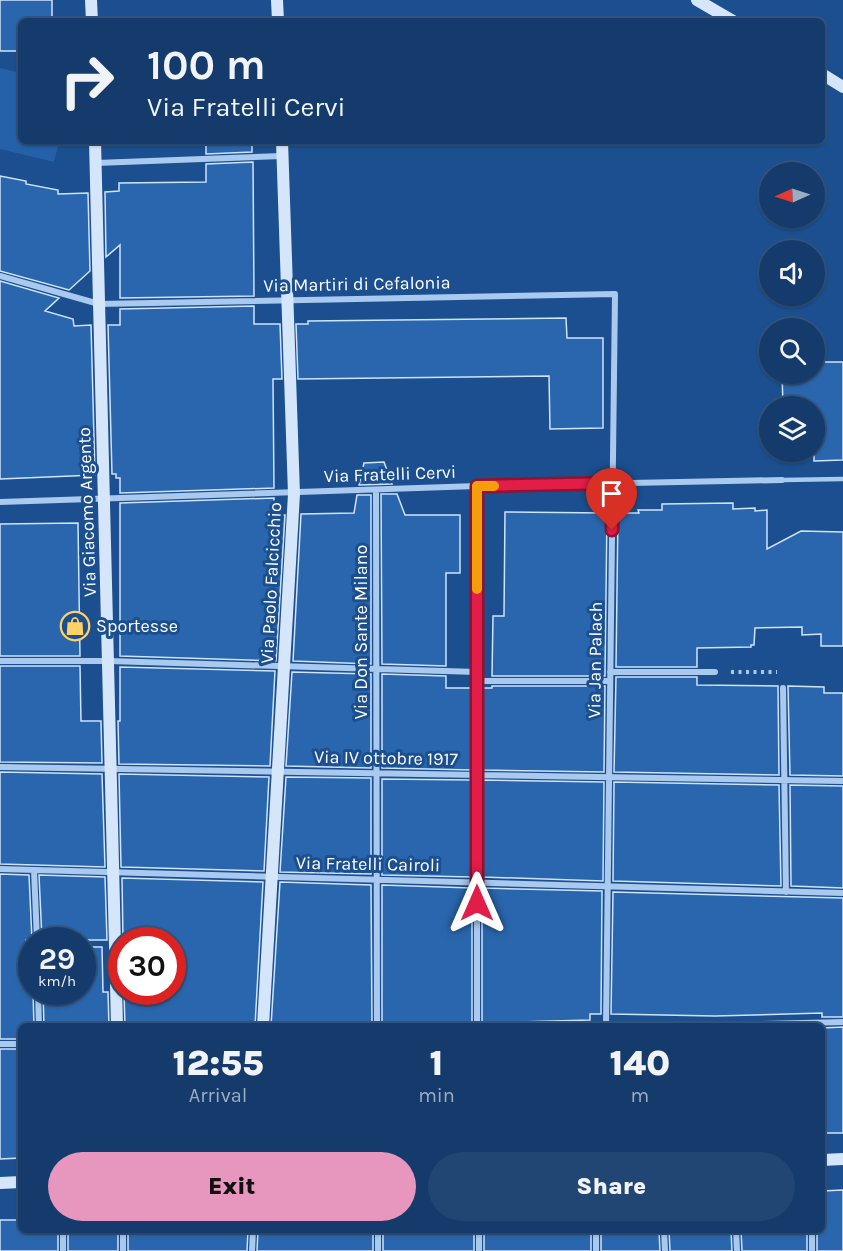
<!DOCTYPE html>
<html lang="en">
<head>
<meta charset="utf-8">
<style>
	:root { --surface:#143b6b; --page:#214673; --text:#f1f3f6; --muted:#9dadc1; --line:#33557e; --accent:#e797bd }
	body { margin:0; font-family:Karla,sans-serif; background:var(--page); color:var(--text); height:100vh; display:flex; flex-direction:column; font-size:22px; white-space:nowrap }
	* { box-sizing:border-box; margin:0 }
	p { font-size:20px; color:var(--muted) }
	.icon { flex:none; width:33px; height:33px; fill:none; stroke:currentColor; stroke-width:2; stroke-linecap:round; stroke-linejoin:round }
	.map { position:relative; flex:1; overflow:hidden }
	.details { position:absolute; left:18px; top:1023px; width:807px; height:210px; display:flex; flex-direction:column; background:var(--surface); border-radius:9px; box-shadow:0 2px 4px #0004,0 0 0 2px var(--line) }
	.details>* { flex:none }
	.top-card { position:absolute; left:18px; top:18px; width:807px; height:126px; border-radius:9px; box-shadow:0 2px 4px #0004,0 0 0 2px var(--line); background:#143b6b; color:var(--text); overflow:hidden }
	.needle { width:39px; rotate:267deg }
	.tools { position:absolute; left:759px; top:162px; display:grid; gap:12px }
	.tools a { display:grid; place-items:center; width:66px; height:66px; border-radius:50%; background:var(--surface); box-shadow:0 2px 4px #0004,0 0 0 2px var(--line); font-size:30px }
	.speed { position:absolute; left:18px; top:927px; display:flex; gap:12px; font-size:30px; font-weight:700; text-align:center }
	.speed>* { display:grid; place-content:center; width:78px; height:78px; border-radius:50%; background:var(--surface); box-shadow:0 2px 4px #0004,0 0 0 2px var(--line); line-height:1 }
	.speed small { font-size:15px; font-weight:400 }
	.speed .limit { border:9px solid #d22; background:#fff; color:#111 }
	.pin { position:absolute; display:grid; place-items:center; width:51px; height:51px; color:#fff; margin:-62px -26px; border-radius:50% 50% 50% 0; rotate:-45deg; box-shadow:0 0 6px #0007 }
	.pin .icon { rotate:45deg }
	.me { position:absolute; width:66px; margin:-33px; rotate:0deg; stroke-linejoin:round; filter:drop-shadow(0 0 4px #0008) }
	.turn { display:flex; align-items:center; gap:21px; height:126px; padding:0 30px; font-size:27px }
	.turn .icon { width:78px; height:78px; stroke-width:2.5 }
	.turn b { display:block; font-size:42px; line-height:51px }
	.eta { display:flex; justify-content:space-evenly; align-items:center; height:102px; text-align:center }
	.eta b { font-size:36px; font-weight:800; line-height:42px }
	.button { display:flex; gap:12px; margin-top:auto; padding:12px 30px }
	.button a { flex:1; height:69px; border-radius:36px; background:var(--accent); color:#111; font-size:24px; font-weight:800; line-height:69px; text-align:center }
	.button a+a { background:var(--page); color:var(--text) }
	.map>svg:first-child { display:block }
	.green { fill:#2461a8 }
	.building { fill:#2a66ad; stroke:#cfe3fa; stroke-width:1.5 }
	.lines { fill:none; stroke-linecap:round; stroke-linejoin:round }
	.path { stroke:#a9c9ee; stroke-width:4; stroke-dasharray:3 4.5; stroke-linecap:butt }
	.lane { stroke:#a9c9ee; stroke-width:4.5 }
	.street { stroke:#a9c9ee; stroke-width:6 }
	.secondary { stroke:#d6e6fa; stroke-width:12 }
	.route-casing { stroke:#92132f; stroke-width:15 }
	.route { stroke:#e11d48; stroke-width:10 }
	.slow { stroke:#f59e0b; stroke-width:10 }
	.labels { text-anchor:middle; stroke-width:6; stroke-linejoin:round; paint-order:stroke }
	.street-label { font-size:18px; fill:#fff; stroke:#1b4f8f }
	.poi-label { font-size:18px; fill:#fff; stroke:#1b4f8f; text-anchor:start }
</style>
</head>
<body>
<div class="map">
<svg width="843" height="1251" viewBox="0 0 843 1251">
	<rect width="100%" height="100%" fill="#1b4f8f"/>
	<path class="green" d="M0,68l21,5v68h38l-5,21 -54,-13z"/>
	<path class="building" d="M0,0h52v21h-31v30h-21z
		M206,141h46v11l-46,2z
		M253,162l1,134 -134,2v-53l-14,12 -1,-65 14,-1v-8l87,-1v-18z
		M0,176l26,5v3l32,6v4l30,-1 2,78 -21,19 -69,-19z
		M0,281l59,17 -14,13 28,8 1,7 17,-1 4,150 -95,4z
		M254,306v18h26l2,55h-9l1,109 -154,5v-15h-4v-4h-4l-4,-149h12v-16z
		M566,318l1,20h36v90l-53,1 -1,-53 -251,3 -2,-55h12v-3z
		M814,362h29v98l-29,1v-55h-31l-1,-32h32z
		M384,462l8,22 -33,1 5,-22z
		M381,494h16l8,21h55v58h-14v93l-64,-2z
		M357,495h14v169l-78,-3 8,-147 53,-1z
		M274,498v17h11l-9,146 -156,-5v-153z
		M733,503v6l22,-1v3l12,-1v39l34,-18 42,1v114h-22v-12l-19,1v-8l-47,1 -1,17h-3v2l-54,1v19h-81l2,-154h21l-1,-3h24v-6z
		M505,512l102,1 -2,163h-113l1,-60h11z
		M78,523l2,133h-80v-132z
		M0,666h80l1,55h20l1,42 -102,-1z
		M120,667l155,4 -5,95 -151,-2 -1,-43h2z
		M292,672l79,2v94l-85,-2z
		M382,674l64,2v12h26v82l-90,-2z
		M616,677h81v8l81,1 1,89 -165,-3z
		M492,686h113l-1,86 -122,-2v-82h10z
		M788,686l36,1v6h19v83l-53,-1z
		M0,772l102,2 3,93 -105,-3z
		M119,774l150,3 -5,94 -143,-4z
		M286,777l85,1v96l-91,-2z
		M382,779l90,1v97l-90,-2z
		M482,780l122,2 -1,99 -121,-4z
		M614,782l165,3 2,101 -168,-5z
		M790,785l53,1v102l-52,-2z
		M0,874l29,1 3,65h-6l2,52h5l1,34h-13v13h-21z
		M39,875l66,2 2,63h-65z
		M122,878l141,4 -8,144h-130l-1,-34h48v-52h-49z
		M280,882l91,3 1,140 -101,1z
		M382,885l90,3v136l-90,1z
		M482,888l120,3 -1,123h-11v6l-108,3z
		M613,892l230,6v119h-21v-4l-107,3 -104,-2z
		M82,947h20l1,45h5l1,34h-65l-1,-34h39z
		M843,1027v106h-21v-105z
		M0,1049h21v109l-21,1z
		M843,1190v61h-26v-21h5v-39z
		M0,1220h21v10h37v21h-58z
		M68,1230h50v21h-50z
		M128,1230h120l-1,21h-119z
		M258,1230h115v21h-116z
		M383,1230h91v21h-91z
		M484,1230h107v21h-107z
		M601,1230h58l1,21h-59z
		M669,1230h62l1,21h-62z
		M741,1230h66v21h-65z"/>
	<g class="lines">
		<path class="path" d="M731,672h46"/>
		<path class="lane" d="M782,480l61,-1"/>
		<path class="street" d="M96,163l186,-7
			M0,276l99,28 516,-10 -9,732
			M376,490l1,536
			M0,502l477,-16 305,-6
			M0,661h109l368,11
			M610,672h105
			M477,681h133
			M783,688l3,204
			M0,767l843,14
			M0,869l843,24
			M34,870l3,70
			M38,992l1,34
			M477,1026v-540
			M679,1026l164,-4
			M0,1044h21
			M123,1230v21
			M378,1230v21
			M479,1230v21
			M596,1230v21
			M664,1230l1,21
			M736,1230l1,21
			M812,1230v21
			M63,1251v-21
			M252,1251l1,-21"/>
		<path class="secondary" d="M91,0l1,21
			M277,0l1,21
			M697,0l36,21
			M822,74l21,13
			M95,141l22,885
			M263,1026l31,-532 -12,-353
			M822,1160l21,-1
			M0,1183l21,-1"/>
	</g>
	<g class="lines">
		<g class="route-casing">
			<path id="route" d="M477,903v-417l136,-3 -1,47"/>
		</g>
		<use href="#route" class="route"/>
		<path class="slow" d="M477,589v-103h17"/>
	</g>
	<defs>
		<g id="shop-ring" transform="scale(1.5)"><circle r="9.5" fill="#1b4f8f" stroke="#ffd166" stroke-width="1.5"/><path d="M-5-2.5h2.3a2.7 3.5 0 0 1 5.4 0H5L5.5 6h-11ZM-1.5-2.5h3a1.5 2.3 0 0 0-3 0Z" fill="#ffd166"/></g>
	</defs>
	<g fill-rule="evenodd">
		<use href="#shop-ring" x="75" y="626"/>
	</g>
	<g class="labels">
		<g class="street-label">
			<text transform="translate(357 284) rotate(-1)" y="6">Via Martiri di Cefalonia</text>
			<text transform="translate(390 474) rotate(-2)" y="6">Via Fratelli Cervi</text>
			<text transform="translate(87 512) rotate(-92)" y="6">Via Giacomo Argento</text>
			<text transform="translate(271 583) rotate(-87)" y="6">Via Paolo Falcicchio</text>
			<text transform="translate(361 632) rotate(-90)" y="6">Via Don Sante Milano</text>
			<text transform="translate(595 660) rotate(-89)" y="6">Via Jan Palach</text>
			<text transform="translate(386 758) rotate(1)" y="6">Via IV ottobre 1917</text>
			<text transform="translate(368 864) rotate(1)" y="6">Via Fratelli Cairoli</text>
		</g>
		<g class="poi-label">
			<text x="96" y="632">Sportesse</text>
		</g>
	</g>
</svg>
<div class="tools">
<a><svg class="needle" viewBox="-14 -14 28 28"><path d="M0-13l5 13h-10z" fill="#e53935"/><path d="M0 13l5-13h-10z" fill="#9dadc1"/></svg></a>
<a><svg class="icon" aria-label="sound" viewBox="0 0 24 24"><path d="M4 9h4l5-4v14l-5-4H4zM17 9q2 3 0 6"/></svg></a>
<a><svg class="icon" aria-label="search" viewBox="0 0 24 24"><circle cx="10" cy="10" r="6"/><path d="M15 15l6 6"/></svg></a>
<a><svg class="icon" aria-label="layers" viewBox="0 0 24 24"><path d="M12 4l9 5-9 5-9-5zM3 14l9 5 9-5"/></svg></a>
</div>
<div class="speed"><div>29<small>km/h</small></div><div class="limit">30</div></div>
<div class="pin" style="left:612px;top:530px;background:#d93025"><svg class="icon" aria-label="arrive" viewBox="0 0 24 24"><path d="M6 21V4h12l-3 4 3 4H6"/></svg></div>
<svg class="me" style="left:477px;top:903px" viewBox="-20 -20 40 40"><path d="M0-17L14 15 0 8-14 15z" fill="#e11d48" stroke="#fff" stroke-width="4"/></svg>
<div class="top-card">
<div class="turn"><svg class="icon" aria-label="right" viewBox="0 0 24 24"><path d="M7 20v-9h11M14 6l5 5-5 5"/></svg><div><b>100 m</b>Via Fratelli Cervi</div></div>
</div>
<section class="details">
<div class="eta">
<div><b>12:55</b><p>Arrival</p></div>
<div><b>1</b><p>min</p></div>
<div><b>140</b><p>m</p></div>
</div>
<div class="button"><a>Exit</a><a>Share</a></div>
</section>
</div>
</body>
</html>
